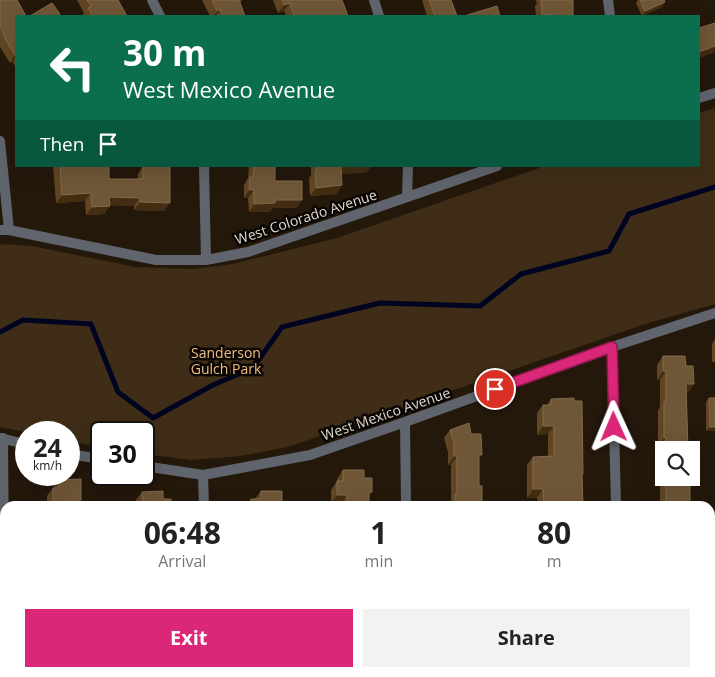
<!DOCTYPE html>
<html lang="en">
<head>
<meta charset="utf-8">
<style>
	:root { --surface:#fff; --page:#f2f2f2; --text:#222; --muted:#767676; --accent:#db2777 }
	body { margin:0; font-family:"Open Sans",sans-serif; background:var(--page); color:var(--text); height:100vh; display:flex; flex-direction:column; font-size:19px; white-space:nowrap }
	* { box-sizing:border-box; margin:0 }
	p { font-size:16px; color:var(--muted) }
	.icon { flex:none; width:28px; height:28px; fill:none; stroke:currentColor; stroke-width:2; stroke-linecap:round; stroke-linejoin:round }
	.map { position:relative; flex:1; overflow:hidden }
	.panel { position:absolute; left:0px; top:501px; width:715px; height:176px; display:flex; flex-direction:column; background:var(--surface); border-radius:15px 15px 0 0; box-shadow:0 5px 20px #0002 }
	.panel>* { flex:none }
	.top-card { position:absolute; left:15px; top:15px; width:685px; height:152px; border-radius:0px; box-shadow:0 5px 20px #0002; background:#0b6e4f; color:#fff; overflow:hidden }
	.fabs { position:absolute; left:655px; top:441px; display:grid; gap:10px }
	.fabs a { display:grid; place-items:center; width:45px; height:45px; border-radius:0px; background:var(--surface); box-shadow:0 5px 20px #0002; font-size:25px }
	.speed { position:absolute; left:15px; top:421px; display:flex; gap:10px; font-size:25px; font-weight:700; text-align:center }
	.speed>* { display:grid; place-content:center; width:65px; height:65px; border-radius:50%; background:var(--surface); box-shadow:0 5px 20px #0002; line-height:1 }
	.speed small { font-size:12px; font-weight:400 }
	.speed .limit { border:2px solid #111; border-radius:8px; background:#fff; color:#111 }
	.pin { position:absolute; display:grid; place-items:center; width:42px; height:42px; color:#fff; margin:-21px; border:2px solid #fff; border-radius:50%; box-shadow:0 1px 5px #0007 }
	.me { position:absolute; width:55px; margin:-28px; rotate:359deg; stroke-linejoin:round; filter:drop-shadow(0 0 4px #0008) }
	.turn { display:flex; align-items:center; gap:18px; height:105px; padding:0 25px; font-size:22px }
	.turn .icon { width:65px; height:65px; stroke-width:2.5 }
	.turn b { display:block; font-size:35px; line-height:42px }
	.then { display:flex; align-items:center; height:48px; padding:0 25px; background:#0003; gap:10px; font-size:19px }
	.eta { display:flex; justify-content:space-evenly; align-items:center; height:85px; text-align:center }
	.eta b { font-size:30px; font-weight:700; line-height:35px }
	.action { display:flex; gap:10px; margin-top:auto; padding:10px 25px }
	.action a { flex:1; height:58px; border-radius:0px; background:var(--accent); color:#fff; font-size:20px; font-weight:700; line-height:58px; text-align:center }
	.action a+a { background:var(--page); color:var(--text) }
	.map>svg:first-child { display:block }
	.green { fill:#3f2d17 }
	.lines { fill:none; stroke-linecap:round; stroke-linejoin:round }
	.stream { stroke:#010421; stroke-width:5 }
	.minor { stroke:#60646c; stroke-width:10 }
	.wall { fill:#624624 }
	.shaded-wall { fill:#432d12 }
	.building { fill:#6f5636; stroke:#816a4e }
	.route-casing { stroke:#8e194d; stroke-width:12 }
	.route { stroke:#db2777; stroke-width:9 }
	.labels { text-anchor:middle; stroke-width:5; stroke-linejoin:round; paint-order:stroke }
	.street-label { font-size:14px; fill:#e0d8cf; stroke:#090502 }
	.park-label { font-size:14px; fill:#f1be84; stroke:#090502 }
</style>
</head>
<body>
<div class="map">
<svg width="715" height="677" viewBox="0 0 715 677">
	<rect width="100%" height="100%" fill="#24180b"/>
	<path class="green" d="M715,108v196l-64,18 -363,125 -48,9 -49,4 -47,-6v-22h-43v15l-32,-6v-9h-43l-26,-5v-183l32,2 103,21 58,2 40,-5 104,-26 208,-72h154v-53z"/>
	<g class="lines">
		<path class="stream" d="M0,332l23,-12 68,4 27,68 35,26 60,-33 40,-17 29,-41 98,-24 100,3 41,-32 88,-23 20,-37 86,-27"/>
		<path class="minor" d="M152,0l8,16
			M374,0l5,16
			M608,0l2,16
			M699,98l16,-5
			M0,141l9,89
			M204,166l2,94
			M407,197l1,-31
			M0,230h9l147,30h50l42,-8 249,-86
			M612,347l4,159
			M405,422l1,84
			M0,438l26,6
			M3,438l2,239
			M69,454l32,5
			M144,466l59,9 107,-20 95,-33 207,-75 103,-34
			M203,475l1,31
			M209,672v5
			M407,672v5
			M619,672l1,5"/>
	</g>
	<path class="wall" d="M0,0l16,16v52l-3,-6 -3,1 -10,-16z
		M77,0h41l9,16h-45l2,-3z
		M202,0h40l-2,3 5,13h-35z
		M273,0h69l6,16h-62l-2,-5 -6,2z
		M422,0h29l6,16h-30z
		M536,0h37v16h-37l-1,-10 2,-2z
		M638,0h2l25,2 -3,5 -20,9 -6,-13z
		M53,166h56v13h29v-5l5,-8 21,45 -30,-1v-4l-24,-1 -6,9 -18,1 -1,-14 -29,2z
		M249,166h26v15l27,19 -6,8h-24l-2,4h-21l-1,-14h-4v-13l4,-7z
		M311,166h60l-4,6 -26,2 -4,20 -27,2 -1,-18 2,-3z
		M715,339v23h-3v-18z
		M663,356l23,10 2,27h-2l2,57h-24v28h26v24l7,4h-37v-60h-2v-35l2,-4v-27h-3v-15z
		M709,398l6,33h-9v-29z
		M551,399l32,75 -1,1 1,31h-45l-1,-8h-10v-33l6,-8 15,-1v-22l-11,1v-22l6,-8h4z
		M450,430l29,28v28l3,20h-33v-3l2,-3v-35h-3v-13l-4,-14z
		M343,470l21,8 5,19v9h-28v-2h-10v-14l6,-9v-2z
		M59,480l19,25v1h-31v-10z
		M261,491l21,15h-36l5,-7h4z
		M142,492l21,7 8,7h-35v-6z
		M52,672h120l-2,5h-118z
		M253,672h28v5h-28z
		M340,672h32l-1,5h-31z
		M451,672h34v5h-34z
		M546,672h40v5h-40z
		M662,672h36l-3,5h-33z"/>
	<path class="shaded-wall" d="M665,2l-3,5 -20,9 3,-5z
		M290,3l-6,8 -6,2 6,-8z
		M220,9l-4,7h-2l3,-5z
		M553,14l-2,2h-10l1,-1z
		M715,46v6l-16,6v-6z
		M15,55h1v1l-3,6 -3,1z
		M346,166h25l-4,6 -32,3 6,-8z
		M342,185l-5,9 -27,2 6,-8z
		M249,190h5l-6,8h-4z
		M91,193l-6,8 -29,2 6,-8z
		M109,197l31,1 -6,8 -31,-1z
		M275,200h27l-6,8h-24l-2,4h-21l5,-8z
		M140,202l30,1 -6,8 -30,-1z
		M110,206l-6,8 -18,1 6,-8z
		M663,371h3l-6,9h-3z
		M686,384h8l-6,9h-8z
		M543,426h11l-6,8 -11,1z
		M710,427h5v4h-9z
		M664,438h2l-6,8h-2z
		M454,456h3l-6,9h-3z
		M533,489h10l-6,9h-10z
		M337,495h10l-6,9h-10z
		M53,502h3l-3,4h-3z
		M684,672h14l-3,5h-14z
		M114,676h34l-1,1h-34z"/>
	<path class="building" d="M0,0h17l9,16h-10v39h-1l-8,-13 -7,-17z
		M87,0h31l9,16h-35l-4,-8 3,-2z
		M212,0h27l6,16h-22l-3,-7 -3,2z
		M282,0h60l6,16h-30l-1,-1 -4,1h-19l-4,-13 -6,2z
		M429,0h22l6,16h-22z
		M541,0h32v16h-20v-2l-11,1z
		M640,0h24l1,2 -20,9z
		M52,3l8,11 -4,2h-26z
		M497,6l3,10h-36z
		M715,23v23l-16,6v-24z
		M60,166h49v13h34v-13h27v37l-30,-1v-4l-31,-1 1,9 -18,1 -1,-14 -29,2z
		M254,166h21v15h27v19h-27v3l-21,1v-14h-5l1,-13h3z
		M317,166h29l-5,1 1,18 -26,3 -1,-18h2z
		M663,356h22l1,10h7l1,18h-8l2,66h-22v-12h-2v-36h2v-31h-3z
		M574,398v3h8l1,73h-1l1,32h-39l-1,-17h-10v-32l21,-1v-30h-11v-21h8v-6z
		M709,398h6v29h-5z
		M469,423l2,11h10l1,21h-3v31h3v20h-27v-12h2v-38h-3v-13l-4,-13z
		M343,470h21v8h8v14l-3,1v13h-22v-11h-10v-14h6z
		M666,478h24v24h7v4h-29v-3h-2z
		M81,479v21h-3v6h-22v-4h-3v-14h6v-8z
		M163,491v8h8v7h-32v-4h4l-1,-10z
		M261,491h21v15h-31v-7h10z
		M58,672h112v5h-22v-1l-34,1h-56z
		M259,672h22v5h-22z
		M346,672h26l-1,5h-25z
		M457,672h28v5h-28z
		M552,672h34v5h-34z
		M669,672h18l3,5h-21z"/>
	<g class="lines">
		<g class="route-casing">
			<path id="route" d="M495,389l117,-42 2,80"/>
		</g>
		<use href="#route" class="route"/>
	</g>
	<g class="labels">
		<g class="street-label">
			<text transform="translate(306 217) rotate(-18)" y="5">West Colorado Avenue</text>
			<text transform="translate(386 414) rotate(-19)" y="5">West Mexico Avenue</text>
		</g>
		<g class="park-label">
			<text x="226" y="358">Sanderson<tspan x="226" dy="16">Gulch Park</tspan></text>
		</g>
	</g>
</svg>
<div class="fabs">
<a><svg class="icon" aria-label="search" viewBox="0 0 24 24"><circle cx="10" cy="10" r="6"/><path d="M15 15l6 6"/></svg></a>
</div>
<div class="speed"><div>24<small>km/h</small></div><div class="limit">30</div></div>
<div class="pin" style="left:495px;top:389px;background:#d93025"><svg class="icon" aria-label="arrive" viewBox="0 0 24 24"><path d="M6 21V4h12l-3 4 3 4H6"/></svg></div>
<svg class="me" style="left:614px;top:427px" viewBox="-20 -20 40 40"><path d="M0-17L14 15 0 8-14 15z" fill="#db2777" stroke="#fff" stroke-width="4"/></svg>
<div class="top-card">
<div class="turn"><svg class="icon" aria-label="left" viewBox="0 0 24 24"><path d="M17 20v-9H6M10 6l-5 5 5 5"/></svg><div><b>30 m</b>West Mexico Avenue</div></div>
<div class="then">Then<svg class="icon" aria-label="arrive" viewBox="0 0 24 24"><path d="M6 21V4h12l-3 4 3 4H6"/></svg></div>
</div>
<section class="panel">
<div class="eta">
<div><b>06:48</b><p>Arrival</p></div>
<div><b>1</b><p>min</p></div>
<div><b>80</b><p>m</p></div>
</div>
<div class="action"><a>Exit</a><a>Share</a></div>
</section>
</div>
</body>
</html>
